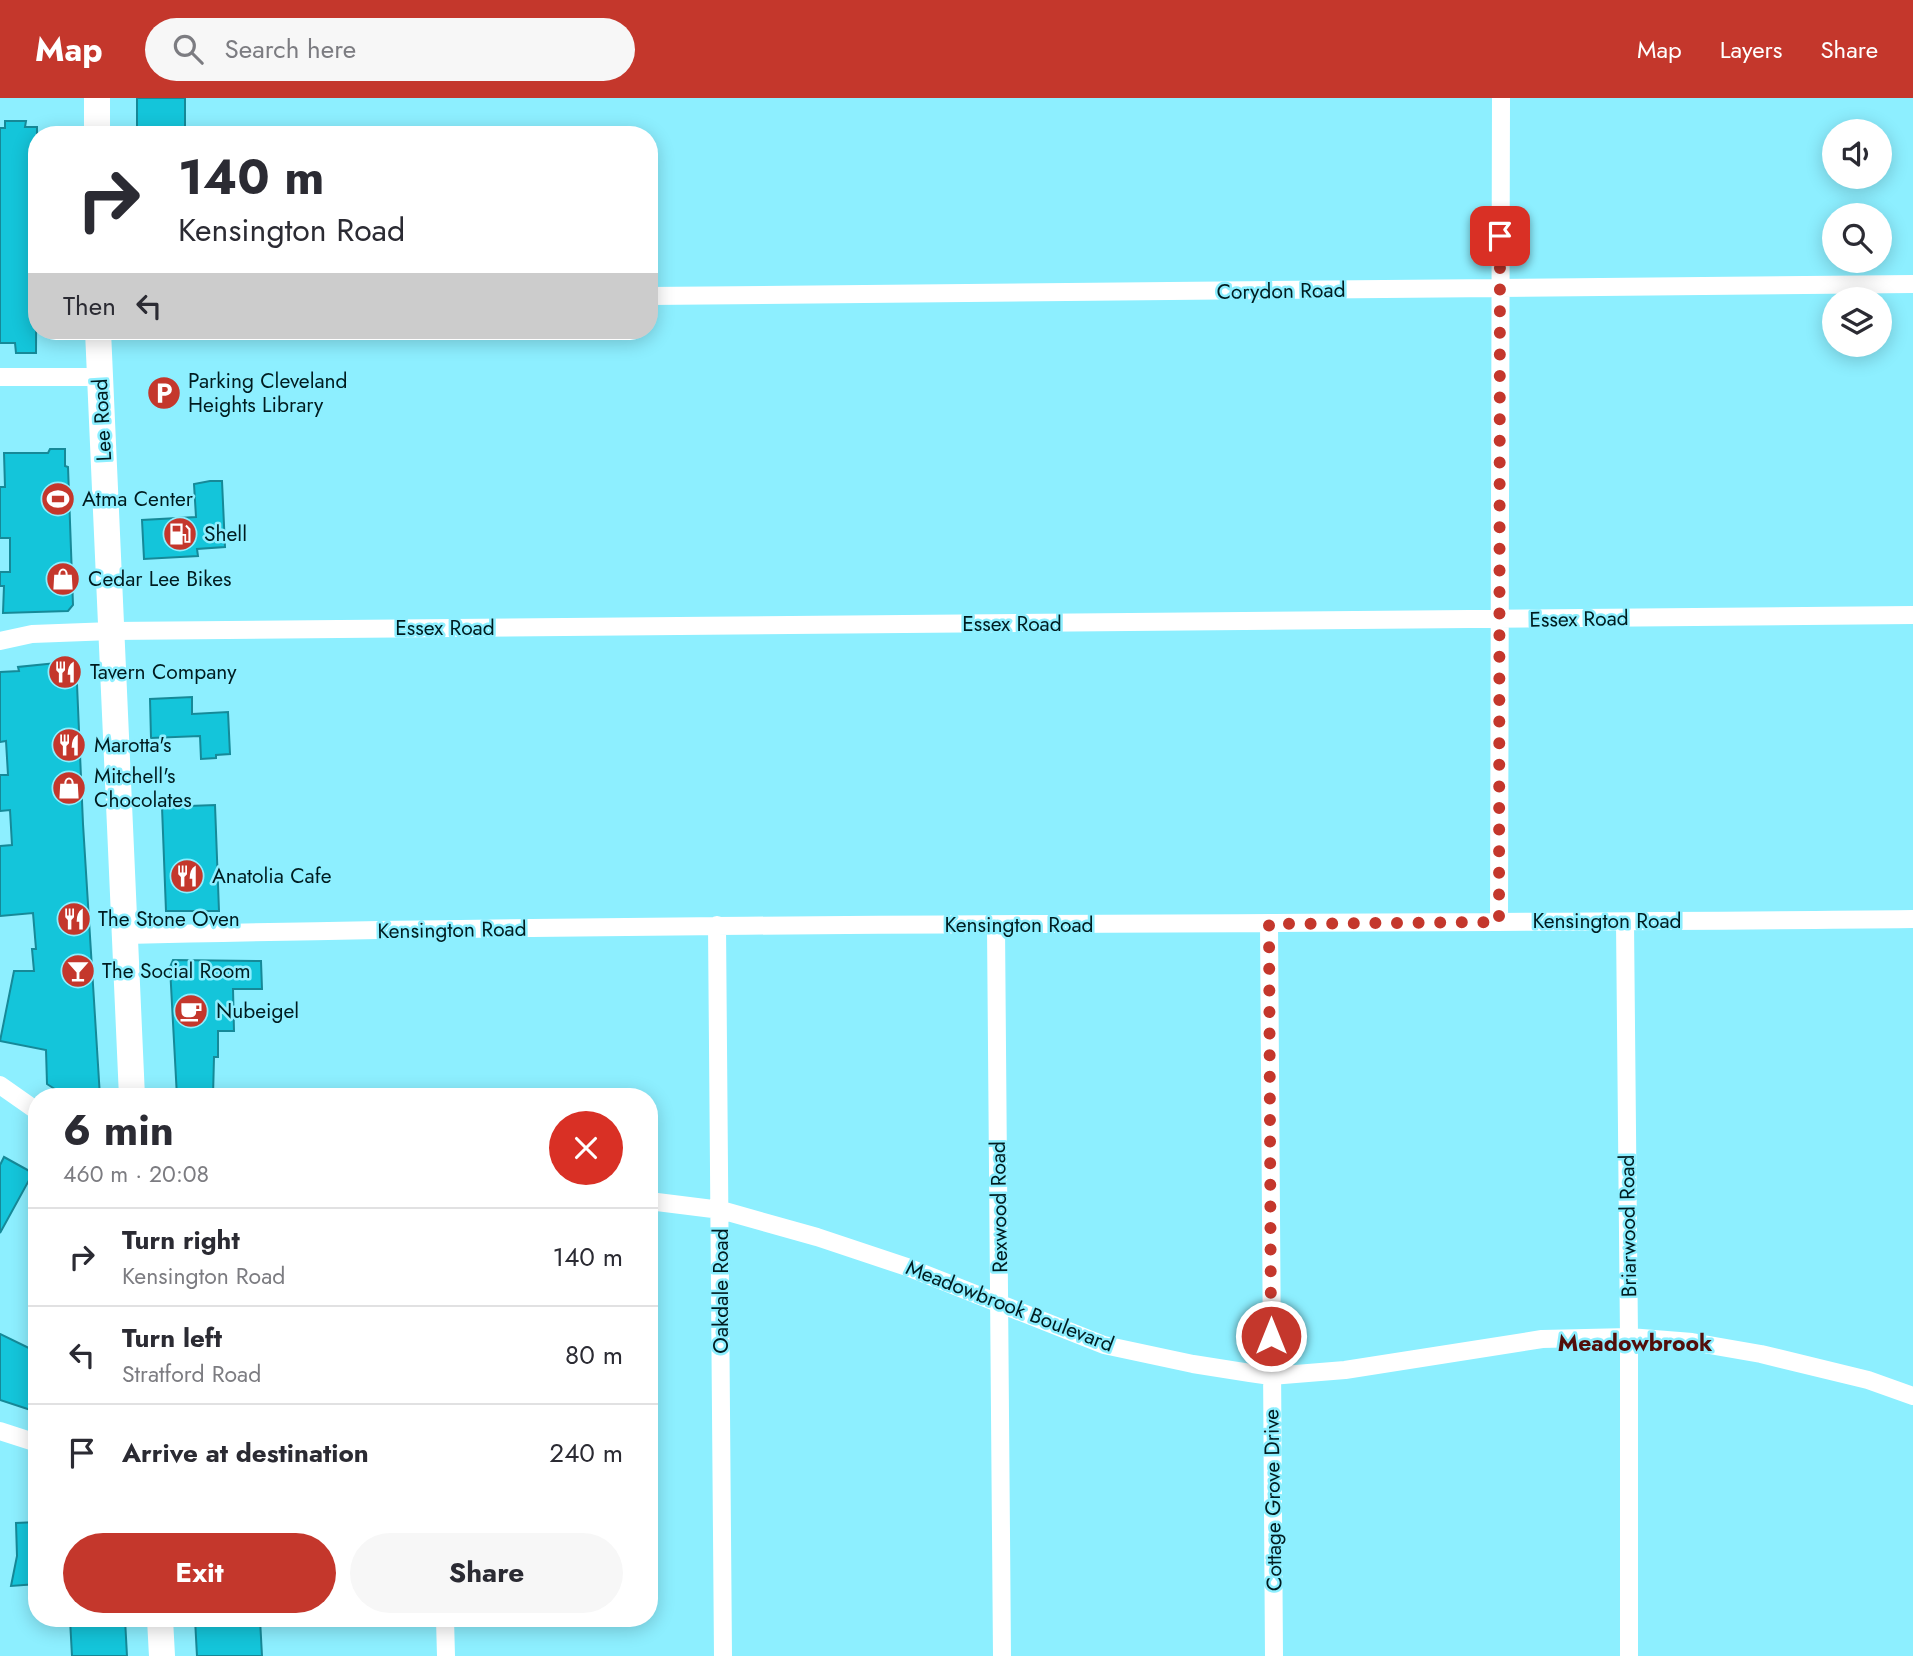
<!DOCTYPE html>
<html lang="en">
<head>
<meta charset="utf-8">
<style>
	:root { --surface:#fff; --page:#f7f7f7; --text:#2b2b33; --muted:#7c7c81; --line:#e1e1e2; --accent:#c4372c }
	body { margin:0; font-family:Jost,sans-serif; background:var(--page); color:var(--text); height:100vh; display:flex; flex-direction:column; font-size:26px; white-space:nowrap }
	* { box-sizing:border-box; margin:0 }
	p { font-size:23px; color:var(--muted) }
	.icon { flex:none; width:38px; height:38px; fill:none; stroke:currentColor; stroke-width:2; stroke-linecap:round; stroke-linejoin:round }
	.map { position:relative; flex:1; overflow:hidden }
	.details { position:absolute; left:28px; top:990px; width:630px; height:539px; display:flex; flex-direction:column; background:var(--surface); border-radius:28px; box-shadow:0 4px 18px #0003 }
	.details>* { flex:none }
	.banner { position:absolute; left:28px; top:28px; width:630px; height:214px; border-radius:28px; box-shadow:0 4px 18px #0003; background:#fff; color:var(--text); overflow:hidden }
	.controls { position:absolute; left:1822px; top:21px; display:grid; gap:14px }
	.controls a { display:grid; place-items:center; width:70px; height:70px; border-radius:50%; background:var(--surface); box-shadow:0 4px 18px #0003; font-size:35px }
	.pin { position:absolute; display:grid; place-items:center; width:60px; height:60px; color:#fff; margin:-30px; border-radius:14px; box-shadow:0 4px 10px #0006 }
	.me { position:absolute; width:77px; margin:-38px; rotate:0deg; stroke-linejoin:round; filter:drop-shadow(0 0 5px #0008) }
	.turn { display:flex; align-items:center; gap:24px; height:147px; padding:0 35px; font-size:32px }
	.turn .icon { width:91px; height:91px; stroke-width:2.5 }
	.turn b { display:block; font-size:49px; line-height:60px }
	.then { display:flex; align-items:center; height:66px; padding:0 35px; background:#0003; gap:14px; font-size:26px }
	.round { display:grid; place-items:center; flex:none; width:74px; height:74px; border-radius:37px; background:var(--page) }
	.summary { display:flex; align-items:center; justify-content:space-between; height:119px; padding:0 35px }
	h1 { font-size:42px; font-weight:700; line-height:52px }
	.primary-button { display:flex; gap:14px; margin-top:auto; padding:14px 35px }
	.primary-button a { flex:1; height:80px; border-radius:42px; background:var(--accent); color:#fff; font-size:28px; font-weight:700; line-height:80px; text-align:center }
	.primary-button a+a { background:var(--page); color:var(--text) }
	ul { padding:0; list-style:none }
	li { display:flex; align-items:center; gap:21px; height:98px; padding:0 35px; border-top:2px solid var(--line) }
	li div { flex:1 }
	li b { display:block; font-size:26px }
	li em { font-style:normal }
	header { display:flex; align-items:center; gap:42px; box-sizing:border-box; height:98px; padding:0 35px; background:var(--accent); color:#fff }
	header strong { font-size:33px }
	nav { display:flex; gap:38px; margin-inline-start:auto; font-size:24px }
	.search { width:490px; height:63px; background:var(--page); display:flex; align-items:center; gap:18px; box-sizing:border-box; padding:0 24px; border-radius:38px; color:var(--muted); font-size:26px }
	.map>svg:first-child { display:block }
	.building { fill:#14c5da; stroke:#168998; stroke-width:2 }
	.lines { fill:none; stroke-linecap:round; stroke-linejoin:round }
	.minor { stroke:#fff; stroke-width:18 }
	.secondary { stroke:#fff; stroke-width:26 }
	.route { stroke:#c4372c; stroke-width:12; stroke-dasharray:0 21.6 }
	.labels { text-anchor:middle; stroke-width:5; stroke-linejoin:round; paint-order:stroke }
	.street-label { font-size:21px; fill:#001c20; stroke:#8defff }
	.poi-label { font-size:21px; fill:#001c20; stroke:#8defff; text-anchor:start }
	.neighbourhood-label { font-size:23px; font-weight:bold; fill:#520e0a; stroke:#8defff }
</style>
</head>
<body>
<header>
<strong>Map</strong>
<div class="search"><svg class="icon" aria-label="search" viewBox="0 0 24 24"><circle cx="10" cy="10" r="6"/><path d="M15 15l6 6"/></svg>Search here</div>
<nav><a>Map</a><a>Layers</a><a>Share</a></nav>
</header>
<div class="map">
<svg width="1913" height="1558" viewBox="0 0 1913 1558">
	<rect width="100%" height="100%" fill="#8defff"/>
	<path class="building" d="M137,0h48v37h-48z
		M5,23h21l-1,6h12l-1,226h-20l-1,-10h-15v-215h5z
		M50,351h15v17l3,1 5,138 -5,6 -65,2 1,-27h-4v-14h10v-34h-10v-51h5l-1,-34h44z
		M210,383h12l3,66 -28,2 1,7 -54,3 -2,-39 54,-3 -2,-33z
		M76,563l7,163 17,273h-33l-20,-13 -1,-34 -46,-9 14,-70h20l-2,-22h4l-3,-36 -33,3v-70l12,-1 -2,-35 -10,1v-36h8l-2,-34 -6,1v-70l19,-1 -1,-4z
		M192,599v17l36,-2 2,42 -14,1v3l-15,1 -1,-23 -49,2 -1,-39z
		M215,707l4,106h-53l-4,-104z
		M173,862l88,1 1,28h-29l1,42h-16v26h-4l-1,40h-36l-7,-130z
		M4,1059l29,16 -33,60v-68z
		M0,1236l37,18v60l-37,-12z
		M37,1424v62l-26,2 6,-30 -1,-33z
		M70,1521h55l2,37h-55z
		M195,1521h65l2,37h-65z"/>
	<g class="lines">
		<path class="minor" d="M649,198l1264,-12
			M0,279h99
			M0,543l32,-7 80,-3 1801,-16
			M1499,824l2,-824
			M1625,824l4,415v319
			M1269,826l5,732
			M717,827l6,731
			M996,828l6,730
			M126,837c595,-14 1191,-10 1787,-16
			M0,987l37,26
			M649,1103l72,9 96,27 90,30 197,78 89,19 57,9 21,3 74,-6 197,-31 87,-2 63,5 69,12 107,26 45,16
			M0,1333l37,12
			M445,1521l1,37"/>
		<path class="secondary" d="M97,0v37
			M98,233l34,766
			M160,1521l2,37"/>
	</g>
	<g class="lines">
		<path class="route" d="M1271,1238l-2,-412 230,-2 1,-686"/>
	</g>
	<defs>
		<g id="parking-disc" transform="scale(1.75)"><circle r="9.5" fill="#c4372c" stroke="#8defff"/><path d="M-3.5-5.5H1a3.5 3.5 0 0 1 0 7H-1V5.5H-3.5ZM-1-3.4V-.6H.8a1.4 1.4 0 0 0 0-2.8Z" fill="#fff"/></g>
		<g id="stadium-disc" transform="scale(1.75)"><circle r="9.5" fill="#c4372c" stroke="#8defff"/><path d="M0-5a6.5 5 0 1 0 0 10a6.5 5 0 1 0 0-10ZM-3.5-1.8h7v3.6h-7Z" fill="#fff"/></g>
		<g id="fuel-disc" transform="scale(1.75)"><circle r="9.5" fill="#c4372c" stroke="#8defff"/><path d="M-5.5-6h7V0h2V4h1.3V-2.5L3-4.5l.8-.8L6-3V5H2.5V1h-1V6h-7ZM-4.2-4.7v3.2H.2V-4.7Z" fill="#fff"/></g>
		<g id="shop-disc" transform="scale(1.75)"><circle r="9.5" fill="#c4372c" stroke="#8defff"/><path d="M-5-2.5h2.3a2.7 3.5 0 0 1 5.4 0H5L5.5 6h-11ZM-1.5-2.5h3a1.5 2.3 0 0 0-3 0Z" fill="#fff"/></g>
		<g id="restaurant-disc" transform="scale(1.75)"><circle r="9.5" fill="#c4372c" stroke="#8defff"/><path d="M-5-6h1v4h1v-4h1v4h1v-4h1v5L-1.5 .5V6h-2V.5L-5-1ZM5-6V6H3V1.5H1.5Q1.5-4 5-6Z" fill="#fff"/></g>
		<g id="bar-disc" transform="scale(1.75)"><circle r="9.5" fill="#c4372c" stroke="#8defff"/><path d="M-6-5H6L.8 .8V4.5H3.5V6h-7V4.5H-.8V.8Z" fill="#fff"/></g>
		<g id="cafe-disc" transform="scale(1.75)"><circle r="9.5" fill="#c4372c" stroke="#8defff"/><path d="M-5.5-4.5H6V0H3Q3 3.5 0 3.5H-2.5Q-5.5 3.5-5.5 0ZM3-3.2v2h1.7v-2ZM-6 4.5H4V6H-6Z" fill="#fff"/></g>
	</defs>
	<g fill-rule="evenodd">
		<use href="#parking-disc" x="164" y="295"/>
		<use href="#stadium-disc" x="58" y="401"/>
		<use href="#fuel-disc" x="180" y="436"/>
		<use href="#shop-disc" x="63" y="481"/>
		<use href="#restaurant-disc" x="65" y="574"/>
		<use href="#restaurant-disc" x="69" y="647"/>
		<use href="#shop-disc" x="69" y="690"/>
		<use href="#restaurant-disc" x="187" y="778"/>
		<use href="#restaurant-disc" x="74" y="821"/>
		<use href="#bar-disc" x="78" y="873"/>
		<use href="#cafe-disc" x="191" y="913"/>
	</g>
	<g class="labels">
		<g class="street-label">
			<text transform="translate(1281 193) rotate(-1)" y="7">Corydon Road</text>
			<text transform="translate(102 322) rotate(-93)" y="7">Lee Road</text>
			<text transform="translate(1579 521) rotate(-1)" y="7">Essex Road</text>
			<text x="1012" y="533">Essex Road</text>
			<text x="445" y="537">Essex Road</text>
			<text x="1607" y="830">Kensington Road</text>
			<text x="1019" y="834">Kensington Road</text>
			<text transform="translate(452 832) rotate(-1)" y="7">Kensington Road</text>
			<text transform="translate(999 1109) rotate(-91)" y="7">Rexwood Road</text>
			<text transform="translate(1628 1128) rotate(-91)" y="7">Briarwood Road</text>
			<text transform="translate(721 1193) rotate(-90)" y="7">Oakdale Road</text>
			<text transform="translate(1010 1208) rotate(21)" y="7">Meadowbrook Boulevard</text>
			<text transform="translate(1273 1402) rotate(-91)" y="7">Cottage Grove Drive</text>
		</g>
		<g class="poi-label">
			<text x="188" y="290">Parking Cleveland<tspan x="188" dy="24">Heights Library</tspan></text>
			<text x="82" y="408">Atma Center</text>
			<text x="204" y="443">Shell</text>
			<text x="88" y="488">Cedar Lee Bikes</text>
			<text x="90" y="581">Tavern Company</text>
			<text x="94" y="654">Marotta's</text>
			<text x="94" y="685">Mitchell's<tspan x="94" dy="24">Chocolates</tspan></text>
			<text x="212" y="785">Anatolia Cafe</text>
			<text x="98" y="828">The Stone Oven</text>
			<text x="102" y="880">The Social Room</text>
			<text x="216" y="920">Nubeigel</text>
		</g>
		<g class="neighbourhood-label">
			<text x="1635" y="1253">Meadowbrook</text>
		</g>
	</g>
</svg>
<div class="controls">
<a><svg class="icon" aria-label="sound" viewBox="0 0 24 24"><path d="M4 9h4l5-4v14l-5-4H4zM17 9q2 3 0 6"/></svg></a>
<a><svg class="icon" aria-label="search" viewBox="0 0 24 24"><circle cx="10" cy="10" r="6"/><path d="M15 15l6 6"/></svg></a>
<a><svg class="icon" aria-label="layers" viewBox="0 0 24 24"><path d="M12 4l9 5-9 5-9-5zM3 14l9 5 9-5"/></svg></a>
</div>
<div class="pin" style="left:1500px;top:138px;background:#d93025"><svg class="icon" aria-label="arrive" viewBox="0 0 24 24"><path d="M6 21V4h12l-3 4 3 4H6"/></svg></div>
<svg class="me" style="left:1271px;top:1238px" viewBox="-20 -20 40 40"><circle r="17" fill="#c4372c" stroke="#fff" stroke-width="3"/><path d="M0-11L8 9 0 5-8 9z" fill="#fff"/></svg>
<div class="banner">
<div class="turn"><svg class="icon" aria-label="right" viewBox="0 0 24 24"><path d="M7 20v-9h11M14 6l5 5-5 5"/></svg><div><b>140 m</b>Kensington Road</div></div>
<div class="then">Then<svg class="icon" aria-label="left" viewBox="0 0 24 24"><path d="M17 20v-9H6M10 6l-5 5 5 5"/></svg></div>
</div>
<section class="details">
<div class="summary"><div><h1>6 min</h1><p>460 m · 20:08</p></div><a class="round" style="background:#d93025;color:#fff"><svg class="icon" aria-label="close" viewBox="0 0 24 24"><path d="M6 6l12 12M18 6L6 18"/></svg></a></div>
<ul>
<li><svg class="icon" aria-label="right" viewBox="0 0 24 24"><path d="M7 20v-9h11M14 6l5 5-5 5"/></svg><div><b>Turn right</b><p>Kensington Road</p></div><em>140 m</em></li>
<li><svg class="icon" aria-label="left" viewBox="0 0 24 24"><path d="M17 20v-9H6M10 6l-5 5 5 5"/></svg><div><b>Turn left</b><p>Stratford Road</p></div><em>80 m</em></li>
<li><svg class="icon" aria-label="arrive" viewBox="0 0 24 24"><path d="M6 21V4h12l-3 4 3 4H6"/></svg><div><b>Arrive at destination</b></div><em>240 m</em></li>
</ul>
<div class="primary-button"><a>Exit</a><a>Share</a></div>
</section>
</div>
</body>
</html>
